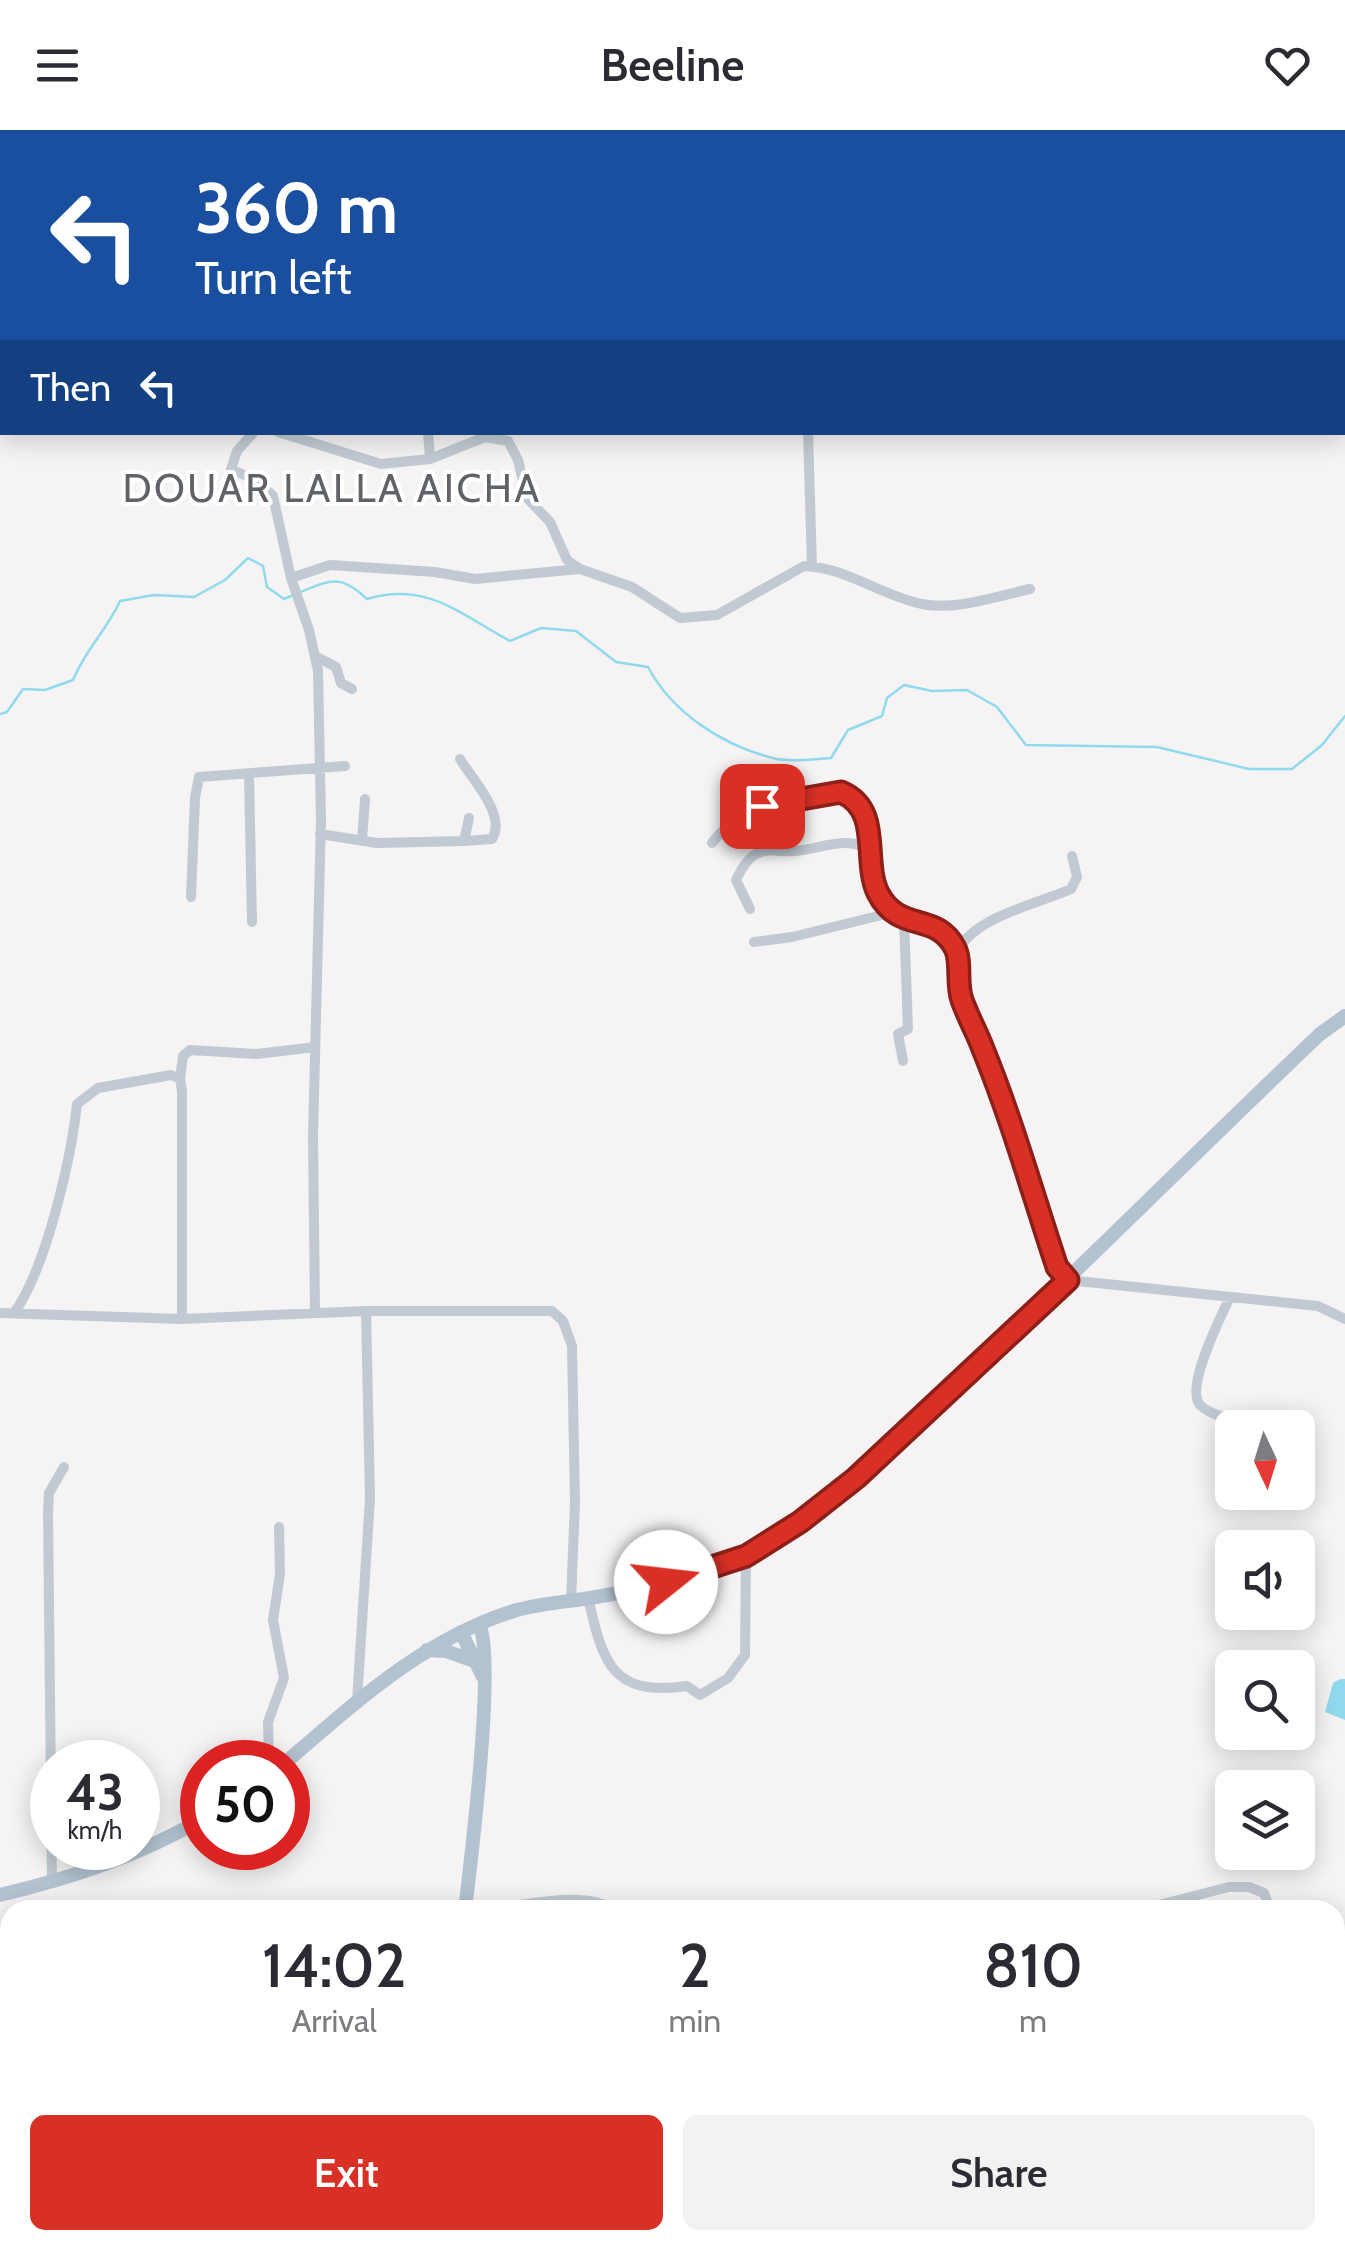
<!DOCTYPE html>
<html lang="en">
<head>
<meta charset="utf-8">
<style>
	:root { --surface:#fff; --page:#f2f2f3; --text:#2b2b33; --muted:#7c7c81; --accent:#d93025 }
	body { margin:0; font-family:Cabin,sans-serif; background:var(--page); color:var(--text); height:100vh; display:flex; flex-direction:column; font-size:38px; white-space:nowrap }
	* { box-sizing:border-box; margin:0 }
	p { font-size:32px; color:var(--muted) }
	.icon { flex:none; width:55px; height:55px; fill:none; stroke:currentColor; stroke-width:2; stroke-linecap:round; stroke-linejoin:round }
	.map { position:relative; flex:1; overflow:hidden }
	.details { position:absolute; left:0px; top:1770px; width:1345px; height:350px; display:flex; flex-direction:column; background:var(--surface); border-radius:30px 30px 0 0; box-shadow:0 5px 25px #0003 }
	.details>* { flex:none }
	.banner { position:absolute; left:0px; top:0px; width:1345px; height:305px; box-shadow:0 5px 25px #0003; background:#1a4fa0; color:#fff; overflow:hidden }
	.needle { width:65px; rotate:176deg }
	.buttons { position:absolute; left:1215px; top:1280px; display:grid; gap:20px }
	.buttons a { display:grid; place-items:center; width:100px; height:100px; border-radius:15px; background:var(--surface); box-shadow:0 5px 25px #0003; font-size:50px }
	.speed { position:absolute; left:30px; top:1610px; display:flex; gap:20px; font-size:50px; font-weight:700; text-align:center }
	.speed>* { display:grid; place-content:center; width:130px; height:130px; border-radius:50%; background:var(--surface); box-shadow:0 5px 25px #0003; line-height:1 }
	.speed small { font-size:25px; font-weight:400 }
	.speed .limit { border:15px solid #d22; background:#fff; color:#111 }
	.pin { position:absolute; display:grid; place-items:center; width:85px; height:85px; color:#fff; margin:-42px; border-radius:20px; box-shadow:0 5px 15px #0006 }
	.me { position:absolute; width:110px; margin:-55px; rotate:74deg; stroke-linejoin:round; filter:drop-shadow(0 0 8px #0008) }
	.turn { display:flex; align-items:center; gap:35px; height:210px; padding:0 30px; font-size:45px }
	.turn .icon { width:130px; height:130px; stroke-width:2.5 }
	.turn b { display:block; font-size:70px; line-height:85px }
	.then { display:flex; align-items:center; height:95px; padding:0 30px; background:#0003; gap:20px; font-size:38px }
	.eta { display:flex; justify-content:space-evenly; align-items:center; height:170px; text-align:center }
	.eta b { font-size:60px; font-weight:600; line-height:70px }
	.action { display:flex; gap:20px; margin-top:auto; padding:20px 30px }
	.action a { flex:1; height:115px; border-radius:15px; background:var(--accent); color:#fff; font-size:40px; font-weight:600; line-height:115px; text-align:center }
	.action a+a { background:var(--page); color:var(--text) }
	header { display:flex; justify-content:space-between; align-items:center; height:130px; padding:0 30px; background:var(--surface); font-size:45px; font-weight:600 }
	.map>svg:first-child { display:block }
	.water { fill:#90daee }
	.lines { fill:none; stroke-linecap:round; stroke-linejoin:round }
	.stream { stroke:#90daee; stroke-width:2.5 }
	.minor { stroke:#c1cad2; stroke-width:10 }
	.major { stroke:#b3c2d1; stroke-width:14 }
	.route-casing { stroke:#8d1f18; stroke-width:25 }
	.route { stroke:#d93025; stroke-width:18 }
	.labels { text-anchor:middle; stroke-width:8; stroke-linejoin:round; paint-order:stroke }
	.quarter-label { font-size:40px; letter-spacing:2.5px; fill:#5f6368; stroke:#fff }
</style>
</head>
<body>
<header><svg class="icon" aria-label="menu" viewBox="0 0 24 24"><path d="M4 6h16M4 12h16M4 18h16"/></svg>Beeline<svg class="icon" aria-label="heart" viewBox="0 0 24 24"><path d="M12 20l-8-8c-3-5 5-10 8-4 3-6 11-1 8 4z"/></svg></header>
<div class="map">
<svg width="1345" height="2120" viewBox="0 0 1345 2120">
	<rect width="100%" height="100%" fill="#f5f3f3"/>
	<path class="water" d="M1340,1549h5v41l-20,-8 8,-29z"/>
	<g class="lines">
		<path class="stream" d="M298,463c32,-13 42,-20 69,6 59,-18 93,15 143,42l31,-13 35,3 40,31 32,5c25,47 77,80 129,92 16,3 37,0 54,-1l17,-28 34,-14 5,-18 17,-13 28,6 35,-1 30,17 29,38 131,2 92,22h43l30,-24 23,-29
			M0,584l7,-2 16,-23 22,1 28,-10c12,-30 34,-50 47,-79l34,-6 40,2 31,-17 23,-22 15,8 4,21 17,12 7,-3"/>
		<path class="minor" d="M550,2l2,-2
			M0,63l2,-1
			M254,302l-17,19 -6,18 26,12 16,15 18,82 18,52 9,41 3,149 -8,316 2,176
			M278,302l103,32 49,-5 55,-22 23,4 10,19 9,38 23,24 17,38 13,9 52,18 48,31 37,-3 87,-49c41,1 78,30 118,38 34,7 75,-8 108,-15
			M428,302l2,27
			M808,302l4,135
			M291,448l39,-13 105,7 40,7 104,-10
			M315,526l21,11 5,16 11,6
			M460,629c12,20 47,56 32,80l-28,2
			M249,644l3,148
			M320,704l57,9 87,-2 5,-23
			M362,711l3,-42
			M712,713c33,-44 78,-42 129,-51 27,11 26,36 32,61
			M1072,726l5,21 -6,12c-36,16 -93,26 -114,62l2,40 24,58 74,218 11,13 250,26 27,13
			M191,767l4,-99 4,-21 146,-11
			M750,779l-14,-29c5,-10 10,-20 20,-26 13,-7 26,-1 39,-3 27,-2 55,-18 78,2l-1,28 18,32 53,17 14,21
			M754,812l38,-5 98,-24
			M903,931l-5,-27 10,-5 -4,-110
			M180,949l3,-23 7,-6 67,4 58,-7
			M1230,1167c-9,20 -47,93 -29,109 14,12 43,16 60,22
			M0,1183l182,6 184,-8h186l11,10 9,25 3,157 -4,98
			M14,1183c32,-44 57,-154 63,-209l21,-16 73,-13 9,4 2,12v228
			M1298,1319v1
			M588,1468c15,64 23,99 99,88l13,9 28,-17 17,-23 1,-99
			M357,1571l13,-203 -4,-187
			M269,1632l-1,-40 16,-44 -11,-58 7,-46 -1,-47
			M52,1752l-4,-370 1,-19 15,-26
			M488,1780c33,-4 98,-21 125,0
			M1139,1780l90,-23h20l15,6 6,17
			M806,2110v10
			M1084,2110l2,10
			M1093,2110l2,10
			M1214,2110l2,10"/>
		<path class="major" d="M461,1502l22,45
			M427,1520l19,1 28,10
			M286,1632c71,-61 139,-124 231,-152 22,-6 45,-8 67,-11 60,-10 128,-22 181,-53 73,-42 134,-108 196,-166 121,-113 238,-231 359,-346l25,-18
			M0,1765c71,-17 139,-39 202,-76
			M465,1780c6,-50 31,-251 14,-286
			M352,2110l11,10"/>
	</g>
	<g class="lines">
		<g class="route-casing">
			<path id="route" d="M666,1452l80,-26 54,-34 56,-44 212,-198 -11,-13c-24,-72 -45,-147 -74,-218 -6,-16 -15,-32 -21,-49 -6,-16 0,-38 -7,-52 -19,-37 -56,-14 -77,-55 -16,-33 5,-83 -37,-101l-79,14"/>
		</g>
		<use href="#route" class="route"/>
	</g>
	<g class="labels">
		<g class="quarter-label">
			<text x="332" y="372">DOUAR LALLA AICHA</text>
		</g>
	</g>
</svg>
<div class="buttons">
<a><svg class="needle" viewBox="-14 -14 28 28"><path d="M0-13l5 13h-10z" fill="#e53935"/><path d="M0 13l5-13h-10z" fill="#7c7c81"/></svg></a>
<a><svg class="icon" aria-label="sound" viewBox="0 0 24 24"><path d="M4 9h4l5-4v14l-5-4H4zM17 9q2 3 0 6"/></svg></a>
<a><svg class="icon" aria-label="search" viewBox="0 0 24 24"><circle cx="10" cy="10" r="6"/><path d="M15 15l6 6"/></svg></a>
<a><svg class="icon" aria-label="layers" viewBox="0 0 24 24"><path d="M12 4l9 5-9 5-9-5zM3 14l9 5 9-5"/></svg></a>
</div>
<div class="speed"><div>43<small>km/h</small></div><div class="limit">50</div></div>
<div class="pin" style="left:762px;top:676px;background:#d93025"><svg class="icon" aria-label="arrive" viewBox="0 0 24 24"><path d="M6 21V4h12l-3 4 3 4H6"/></svg></div>
<svg class="me" style="left:666px;top:1452px" viewBox="-20 -20 40 40"><circle r="19" fill="#fff"/><path d="M0-13L10 11 0 6-10 11z" fill="#d93025"/></svg>
<div class="banner">
<div class="turn"><svg class="icon" aria-label="left" viewBox="0 0 24 24"><path d="M17 20v-9H6M10 6l-5 5 5 5"/></svg><div><b>360 m</b>Turn left</div></div>
<div class="then">Then<svg class="icon" aria-label="left" viewBox="0 0 24 24"><path d="M17 20v-9H6M10 6l-5 5 5 5"/></svg></div>
</div>
<section class="details">
<div class="eta">
<div><b>14:02</b><p>Arrival</p></div>
<div><b>2</b><p>min</p></div>
<div><b>810</b><p>m</p></div>
</div>
<div class="action"><a>Exit</a><a>Share</a></div>
</section>
</div>
</body>
</html>
